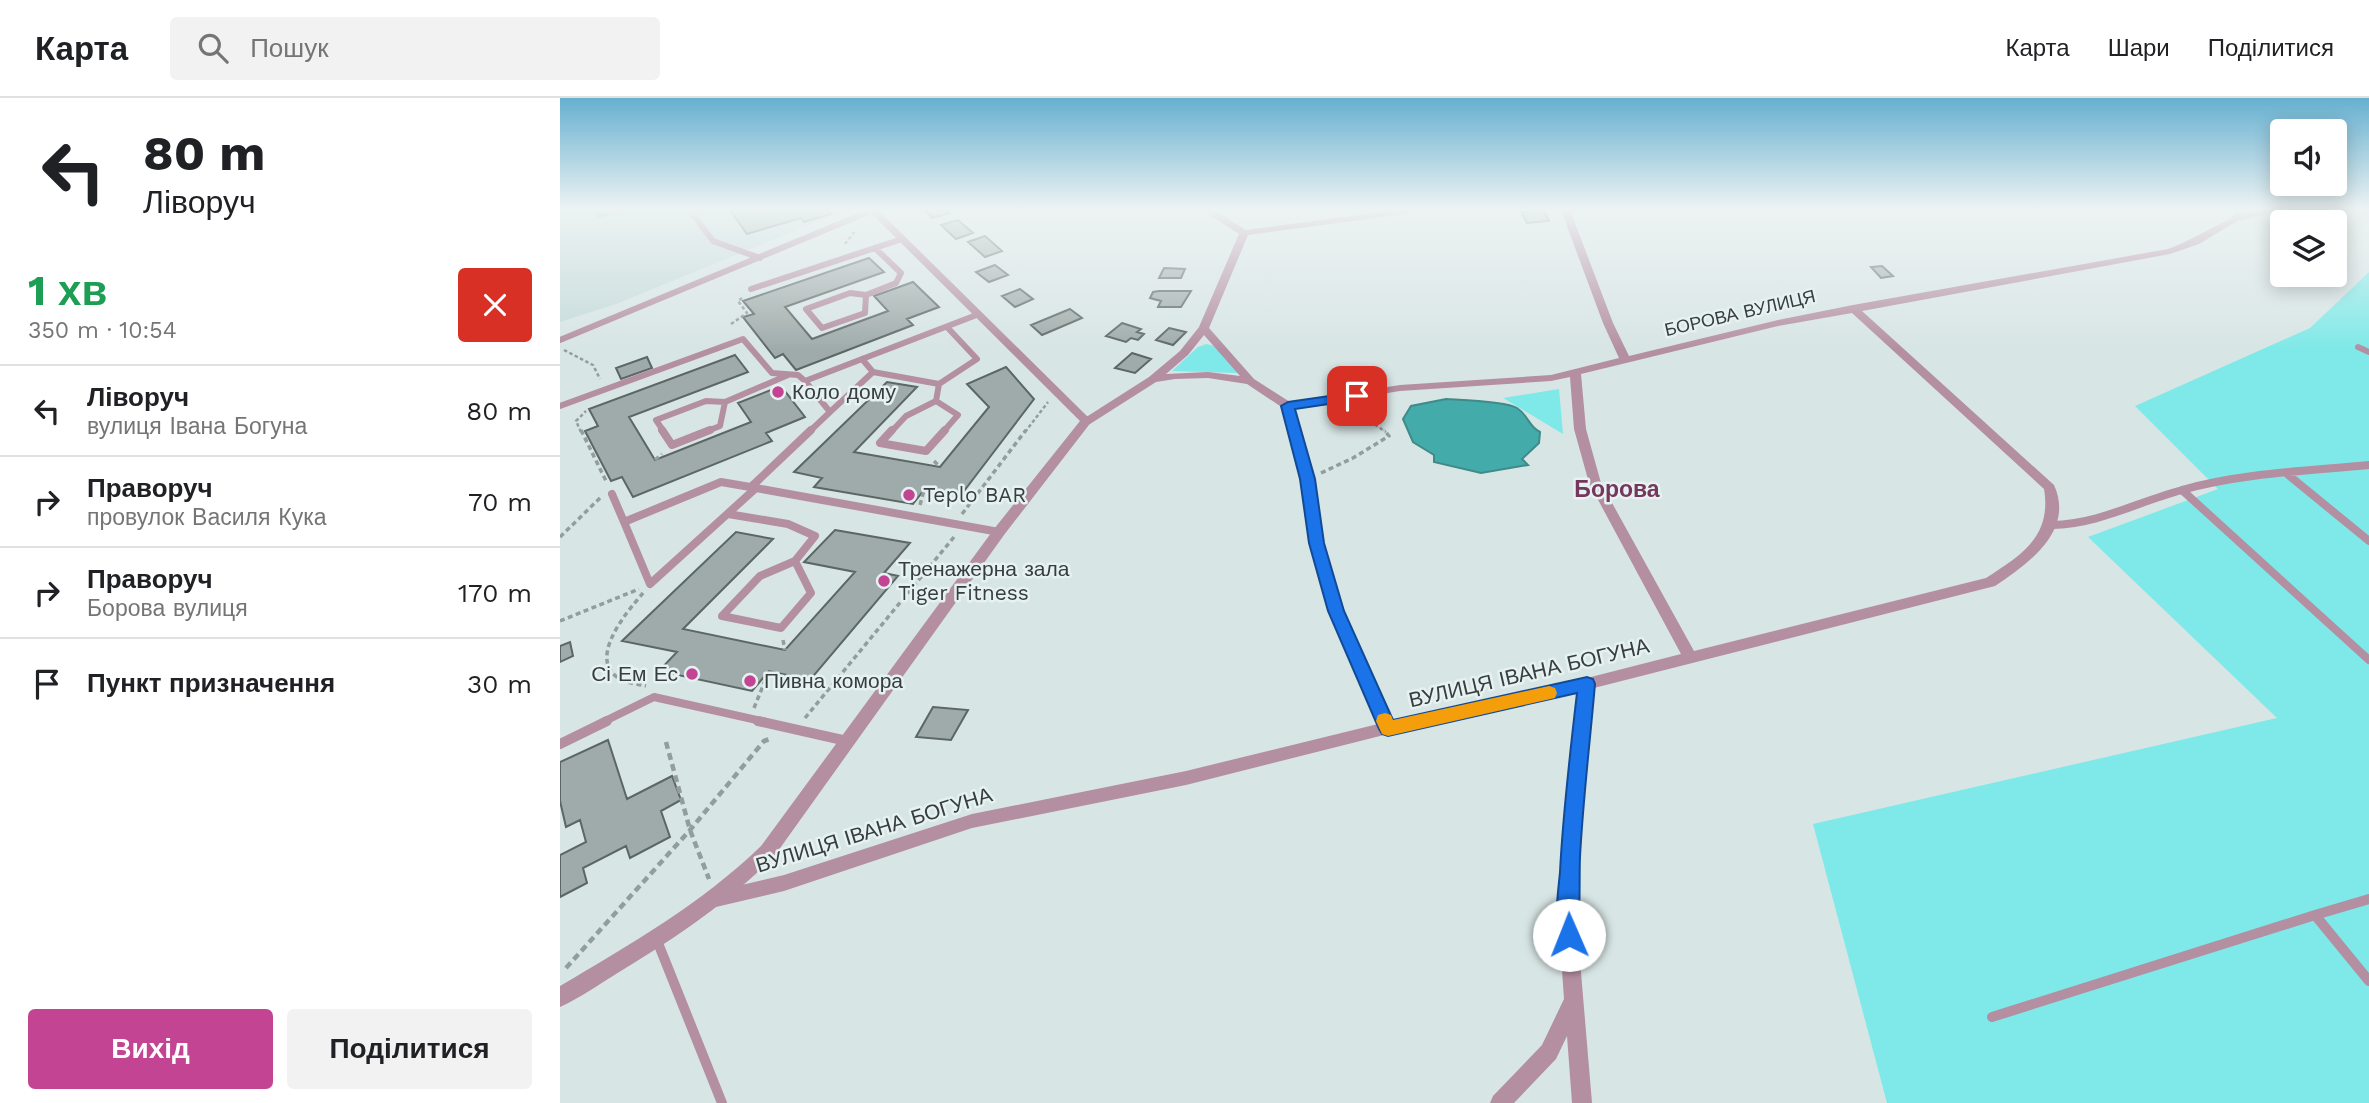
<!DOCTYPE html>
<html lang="uk">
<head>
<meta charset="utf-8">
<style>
	:root { --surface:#fff; --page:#f2f2f2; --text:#202124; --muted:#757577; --line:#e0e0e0; --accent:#c24492 }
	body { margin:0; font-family:"Work Sans",sans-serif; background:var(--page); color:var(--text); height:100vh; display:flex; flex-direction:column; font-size:26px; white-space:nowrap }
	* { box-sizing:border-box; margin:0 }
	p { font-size:23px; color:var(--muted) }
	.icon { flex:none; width:38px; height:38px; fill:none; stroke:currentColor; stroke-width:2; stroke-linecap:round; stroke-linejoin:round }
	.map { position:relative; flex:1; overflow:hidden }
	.sheet { display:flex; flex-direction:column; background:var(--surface); width:560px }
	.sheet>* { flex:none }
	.top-card { background:#fff; color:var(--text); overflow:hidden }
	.buttons { position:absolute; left:1710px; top:21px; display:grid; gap:14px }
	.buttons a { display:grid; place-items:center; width:77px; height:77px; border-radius:7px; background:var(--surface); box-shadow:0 4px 18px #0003; font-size:35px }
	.pin { position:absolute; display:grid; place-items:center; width:60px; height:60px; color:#fff; margin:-30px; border-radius:14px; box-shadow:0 4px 10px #0006 }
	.me { position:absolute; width:77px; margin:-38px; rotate:359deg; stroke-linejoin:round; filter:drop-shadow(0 0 5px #0008) }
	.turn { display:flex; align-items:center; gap:24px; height:147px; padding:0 28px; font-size:32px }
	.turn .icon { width:91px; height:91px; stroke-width:2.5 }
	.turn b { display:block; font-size:49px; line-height:60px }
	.round { display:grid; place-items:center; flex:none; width:74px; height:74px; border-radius:7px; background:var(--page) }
	.overview { display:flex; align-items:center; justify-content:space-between; height:119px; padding:0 28px }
	h1 { font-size:42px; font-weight:700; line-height:52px; color:#1e9e55 }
	.cta { display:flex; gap:14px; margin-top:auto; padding:14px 28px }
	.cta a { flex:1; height:80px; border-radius:7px; background:var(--accent); color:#fff; font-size:28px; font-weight:700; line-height:80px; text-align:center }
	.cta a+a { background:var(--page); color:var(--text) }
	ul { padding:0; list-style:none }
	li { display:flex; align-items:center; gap:21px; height:91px; padding:0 28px; border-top:2px solid var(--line) }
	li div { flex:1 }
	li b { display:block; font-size:26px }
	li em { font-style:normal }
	header { display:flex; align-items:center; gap:42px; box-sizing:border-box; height:98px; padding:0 35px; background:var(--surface); border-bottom:2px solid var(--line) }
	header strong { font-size:33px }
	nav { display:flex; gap:38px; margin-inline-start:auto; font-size:24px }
	.search { width:490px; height:63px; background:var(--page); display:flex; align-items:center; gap:18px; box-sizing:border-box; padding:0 24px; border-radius:7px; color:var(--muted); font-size:26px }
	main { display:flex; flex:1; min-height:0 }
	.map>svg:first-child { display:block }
	.built { fill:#c5dada }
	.green { fill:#7ee9e8 }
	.water { fill:#44abab; stroke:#408a8a; stroke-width:2 }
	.building { fill:#9fabaa; stroke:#5b6665; stroke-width:2 }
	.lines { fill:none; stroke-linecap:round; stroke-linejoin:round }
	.path-far2 { stroke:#939d9d; stroke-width:2.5; stroke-dasharray:3.5 2.5; stroke-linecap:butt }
	.path-far1 { stroke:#939d9d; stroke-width:3.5; stroke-dasharray:5 3.5; stroke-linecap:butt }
	.path { stroke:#939d9d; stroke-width:4.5; stroke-dasharray:7 4.5; stroke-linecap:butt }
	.service-far2 { stroke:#b48fa2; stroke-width:6 }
	.service-far1 { stroke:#b48fa2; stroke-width:8 }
	.service { stroke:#b48fa2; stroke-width:10 }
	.minor { fill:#b48fa2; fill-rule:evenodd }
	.tertiary { fill:#b48fa2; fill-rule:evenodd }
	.route { fill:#1a73e8; stroke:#114b97; stroke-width:2 }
	.slow { fill:#f59e0b }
	.poi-dot { fill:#c24492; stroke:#e6f2f2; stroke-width:2.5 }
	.labels { text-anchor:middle; stroke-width:5; stroke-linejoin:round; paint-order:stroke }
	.far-street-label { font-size:18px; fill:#383d3d; stroke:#e6f2f2 }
	.poi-label { font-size:21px; fill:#383d3d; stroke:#e6f2f2; text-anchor:start }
	.street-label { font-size:21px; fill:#383d3d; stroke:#e6f2f2 }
	.neighbourhood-label { font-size:23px; font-weight:bold; fill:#76375c; stroke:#e6f2f2 }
</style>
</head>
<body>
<header>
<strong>Карта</strong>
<div class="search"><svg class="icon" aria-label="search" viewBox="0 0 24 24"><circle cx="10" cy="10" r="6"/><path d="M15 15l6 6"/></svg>Пошук</div>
<nav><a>Карта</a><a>Шари</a><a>Поділитися</a></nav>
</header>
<main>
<section class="sheet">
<div class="top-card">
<div class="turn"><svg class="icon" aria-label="left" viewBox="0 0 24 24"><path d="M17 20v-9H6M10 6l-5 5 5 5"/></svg><div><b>80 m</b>Ліворуч</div></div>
</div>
<div class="overview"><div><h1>1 хв</h1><p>350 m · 10:54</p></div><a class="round" style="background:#d93025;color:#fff"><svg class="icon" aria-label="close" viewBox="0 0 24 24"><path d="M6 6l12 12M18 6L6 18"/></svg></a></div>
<ul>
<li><svg class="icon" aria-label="left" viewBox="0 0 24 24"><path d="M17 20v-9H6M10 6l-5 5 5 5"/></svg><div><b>Ліворуч</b><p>вулиця Івана Богуна</p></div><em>80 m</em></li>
<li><svg class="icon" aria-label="right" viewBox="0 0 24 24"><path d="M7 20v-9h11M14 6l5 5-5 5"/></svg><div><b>Праворуч</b><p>провулок Василя Кука</p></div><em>70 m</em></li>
<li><svg class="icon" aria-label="right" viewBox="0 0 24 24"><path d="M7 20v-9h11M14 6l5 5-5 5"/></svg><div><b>Праворуч</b><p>Борова вулиця</p></div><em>170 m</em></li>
<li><svg class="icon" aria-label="arrive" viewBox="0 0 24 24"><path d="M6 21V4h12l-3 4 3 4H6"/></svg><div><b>Пункт призначення</b></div><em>30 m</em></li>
</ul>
<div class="cta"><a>Вихід</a><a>Поділитися</a></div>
</section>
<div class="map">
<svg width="1809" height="1005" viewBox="0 0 1809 1005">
	<rect width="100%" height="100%" fill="#d8e5e5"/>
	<path class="built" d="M0,112h280l1,2 -225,92 -56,18z"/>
	<path class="green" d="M1809,174v831h-482l-74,-279 464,-106 -189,-181 130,-48 -83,-83 175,-78z
		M646,246l9,2 23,27 -66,-2 26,-24z
		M999,291l4,45 -60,-36z"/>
	<path class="water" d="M886,301c15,1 59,2 71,9 11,7 12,19 23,24l-1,11 -17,16 6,6 -47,8 -47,-11v-7l-21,-13 -10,-23 8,-13z"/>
	<path class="building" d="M170,112h98l3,4 -27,8 -3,-4 -54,16z
		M364,112h23l3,3 -18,5z
		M983,112l6,11 -22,2 -6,-11z
		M398,122l15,13 -17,6 -15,-14z
		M425,138l17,15 -17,6 -17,-15z
		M309,160l15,14 -99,35 27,32 76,-28 -14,-15 39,-14 26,25 -32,12 6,6 -117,45 -13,-16 -8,4 -32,-41 11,-3 -11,-13z
		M435,167l13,10 -19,7 -13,-10z
		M1322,168l11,10 -12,2 -10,-11z
		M604,170l21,1 -4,9h-22z
		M460,191l13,10 -18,8 -13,-11z
		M599,193h32l-10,16h-23l3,-6 -11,-3 3,-6z
		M510,211l12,9 -40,17 -11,-10z
		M562,225l19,6 -4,3 7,2 -6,6 -7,-2 -5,4 -20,-6z
		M609,230l17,4 -13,13 -17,-5z
		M572,255l19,6 -16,14 -20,-5z
		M175,257l13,17 -119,45 26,43 96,-38 -13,-19 43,-17 24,31 -39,16 6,8 -139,56 -11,-20 -11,4 -26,-50 13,-5 -9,-17z
		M87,259l5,11 -31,11 -5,-11z
		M446,269l28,32 -73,96 -37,-5 -11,14 -99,-17 8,-9 -28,-6 93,-90 30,5 -63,65 86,15 49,-60 -22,-23z
		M275,432l75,13 -26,30 14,3 -88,104 -41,-9 -17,20 -93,-20 18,-19 -55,-11 114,-109 37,7 -90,90 102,21 70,-78 -51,-10z
		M10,544l3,14 -13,6v-16z
		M373,609l35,3 -17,30 -35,-3z
		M48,642l19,59 45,-23 9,24 -20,11 9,26 -40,21 -4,-12 -43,22 4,15 -27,14v-42l26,-13 -6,-22 -14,7 -6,-26v-39z"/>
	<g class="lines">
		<path class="path-far2" d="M285,146l10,-13
			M171,226l16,-11 -9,-12 4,-3
			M4,252l29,15 7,14
			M782,312l26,10 18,12
			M21,334l-5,-11 10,-10
			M465,334l23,-30"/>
		<path class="path-far1" d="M21,332l26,53
			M95,362l7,-6
			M374,363l6,6
			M761,375l32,-15 36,-22 -5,-6
			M360,407l4,-15
			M402,416l64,-84
			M0,439l40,-39
			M83,495c-17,20 -60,70 -19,88 7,3 15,3 22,5
			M0,523l79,-32
			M223,542l2,10
			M194,610l15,-37
			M245,620l149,-181"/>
		<path class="path" d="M106,644l24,88 19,49
			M6,870l124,-138 74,-89 6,-2"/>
		<path class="service-far2" d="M35,112l4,5 22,-5
			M141,112l-10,2 22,29 47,17
			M1674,121l6,-9
			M191,191l151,-50
			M290,195l16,2 -1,18 -43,15 -16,-19z
			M306,197l30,-12 5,-10 -26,-25
			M0,242l313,-130
			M1798,249l11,5
			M302,261l11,13 66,12 38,-25 -30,-32
			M245,283l25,31 -21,20
			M376,303l22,14 -15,17
			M376,303l3,-17
			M165,304l63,-27
			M0,308l183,-67 29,34 26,2 7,6 174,-67
			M270,314l43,-40
			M104,334l-8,-12 50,-19 19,1
			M145,334l15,-6 5,-24
			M331,334l15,-16 30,-15"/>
		<path class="service-far1" d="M102,332l10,15 38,-15
			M332,332l-12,13 46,8 19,-21
			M1726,375l83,68
			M161,384l35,6 -106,96 -26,-62z
			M191,389l60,-57
			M196,390l243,44
			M1622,392l187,170
			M52,396l12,28
			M168,416l60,10 27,12 -20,25
			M1492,427c47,-1 85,-23 130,-35 60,-17 125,-19 187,-25
			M235,463l16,32 -30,35 -59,-12 38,-40z
			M43,624l51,-25 112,25"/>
		<path class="service" d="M198,623l89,20
			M0,646l47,-23
			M1809,801l-54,16 54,66
			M96,840l66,165
			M1432,919l323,-102"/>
		<path class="minor" d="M642,112h11l33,20 150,-20h22l-5,3 -165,22 -39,93 45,51 36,23 110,-17 151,-10 68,-17 -16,-35 -42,-113h9l43,113 16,33 149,-36 75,-15 315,-56c42,-15 68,-43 116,-39l-47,11 -38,23 -29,10 -308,57 192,174c21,46 -26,79 -59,101l-401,102 -13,122 -5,103 16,190h-20l-5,-67 -11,23 -42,44h-24l3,-7 49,-51 22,-46 -6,-86 7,-103 14,-118 -191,42 -202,51 -214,43 -188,63 -68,16 -6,-2 -3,-6 3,-6 6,-2 68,-16 188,-61 214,-43 192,-47 -49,-113 -20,-68 -7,-64 -19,-71 -36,-24 -39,-6 -33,1 -19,3 -66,42 -4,1 -6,-4 69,-44 31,-26 19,-24 40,-93zM1292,215l192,176c8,48 -23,66 -58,89l-292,73 -93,-168 -15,-54 -5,-55 197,-48zM644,237l36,41 -32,-4 -42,2 22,-19zM1010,279l4,52 15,54 92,171 -94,24 -195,43 -49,-110 -20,-68 -9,-64 -20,-71 106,-17 151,-10z"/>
		<path class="tertiary" d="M308,112h10l214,211 -88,114 -231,323c-47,46 -100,82 -157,116 -18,11 -36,24 -56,33v-21c71,-42 141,-82 201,-140l233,-317 86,-108z"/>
	</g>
	<linearGradient id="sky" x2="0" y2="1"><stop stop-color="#66b0d0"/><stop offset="0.44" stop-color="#edf3f3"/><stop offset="1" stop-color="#edf3f3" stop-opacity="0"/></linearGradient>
	<rect width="1809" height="252" fill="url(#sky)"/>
	<path class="route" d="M797,294l7,4 -2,3 -67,10 20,70 9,64 20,68 49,109 194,-43 6,2 2,5c-5,58 -12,115 -15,173 -1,17 1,74 -4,85l-7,3 -7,-3c-9,-20 -4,-48 -2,-70 3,-60 10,-119 17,-179l-189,43 -6,-2 -3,-5 -51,-118 -19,-68 -9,-64 -19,-73 7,-4z"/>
	<path class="slow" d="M989,588l6,2 2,5 -2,5 -167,38 -6,-2 -6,-13 2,-6 7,-2 6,2 2,5z"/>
	<g class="poi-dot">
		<circle cx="218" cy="294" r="7"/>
		<circle cx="349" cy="397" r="7"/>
		<circle cx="324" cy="483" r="7"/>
		<circle cx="132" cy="576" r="7"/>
		<circle cx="190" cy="583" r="7"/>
	</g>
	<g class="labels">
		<g class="far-street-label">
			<text transform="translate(1180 215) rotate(-13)" y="6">БОРОВА ВУЛИЦЯ</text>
		</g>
		<g class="poi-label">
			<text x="232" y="301">Коло дому</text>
			<text x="363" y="404">Teplo BAR</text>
			<text x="338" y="478">Тренажерна зала<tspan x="338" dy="24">Tiger Fitness</tspan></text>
			<text x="118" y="583" text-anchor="end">Сі Ем Ес</text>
			<text x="204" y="590">Пивна комора</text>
		</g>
		<g class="street-label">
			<text transform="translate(969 575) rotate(-13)" y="7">ВУЛИЦЯ ІВАНА БОГУНА</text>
			<text transform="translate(314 732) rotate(-17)" y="7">ВУЛИЦЯ ІВАНА БОГУНА</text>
		</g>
		<g class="neighbourhood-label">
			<text x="1057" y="399">Борова</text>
		</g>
	</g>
</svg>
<div class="buttons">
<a><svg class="icon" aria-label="sound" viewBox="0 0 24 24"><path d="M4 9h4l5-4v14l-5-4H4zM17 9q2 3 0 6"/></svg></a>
<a><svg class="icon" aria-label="layers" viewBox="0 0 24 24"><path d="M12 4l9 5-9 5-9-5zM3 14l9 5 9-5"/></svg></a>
</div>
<div class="pin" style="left:797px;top:298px;background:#d93025"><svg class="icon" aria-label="arrive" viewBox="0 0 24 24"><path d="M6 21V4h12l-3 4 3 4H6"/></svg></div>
<svg class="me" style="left:1009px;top:837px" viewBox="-20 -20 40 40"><circle r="19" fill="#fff"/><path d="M0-13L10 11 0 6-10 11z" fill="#1a73e8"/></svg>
</div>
</main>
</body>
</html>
